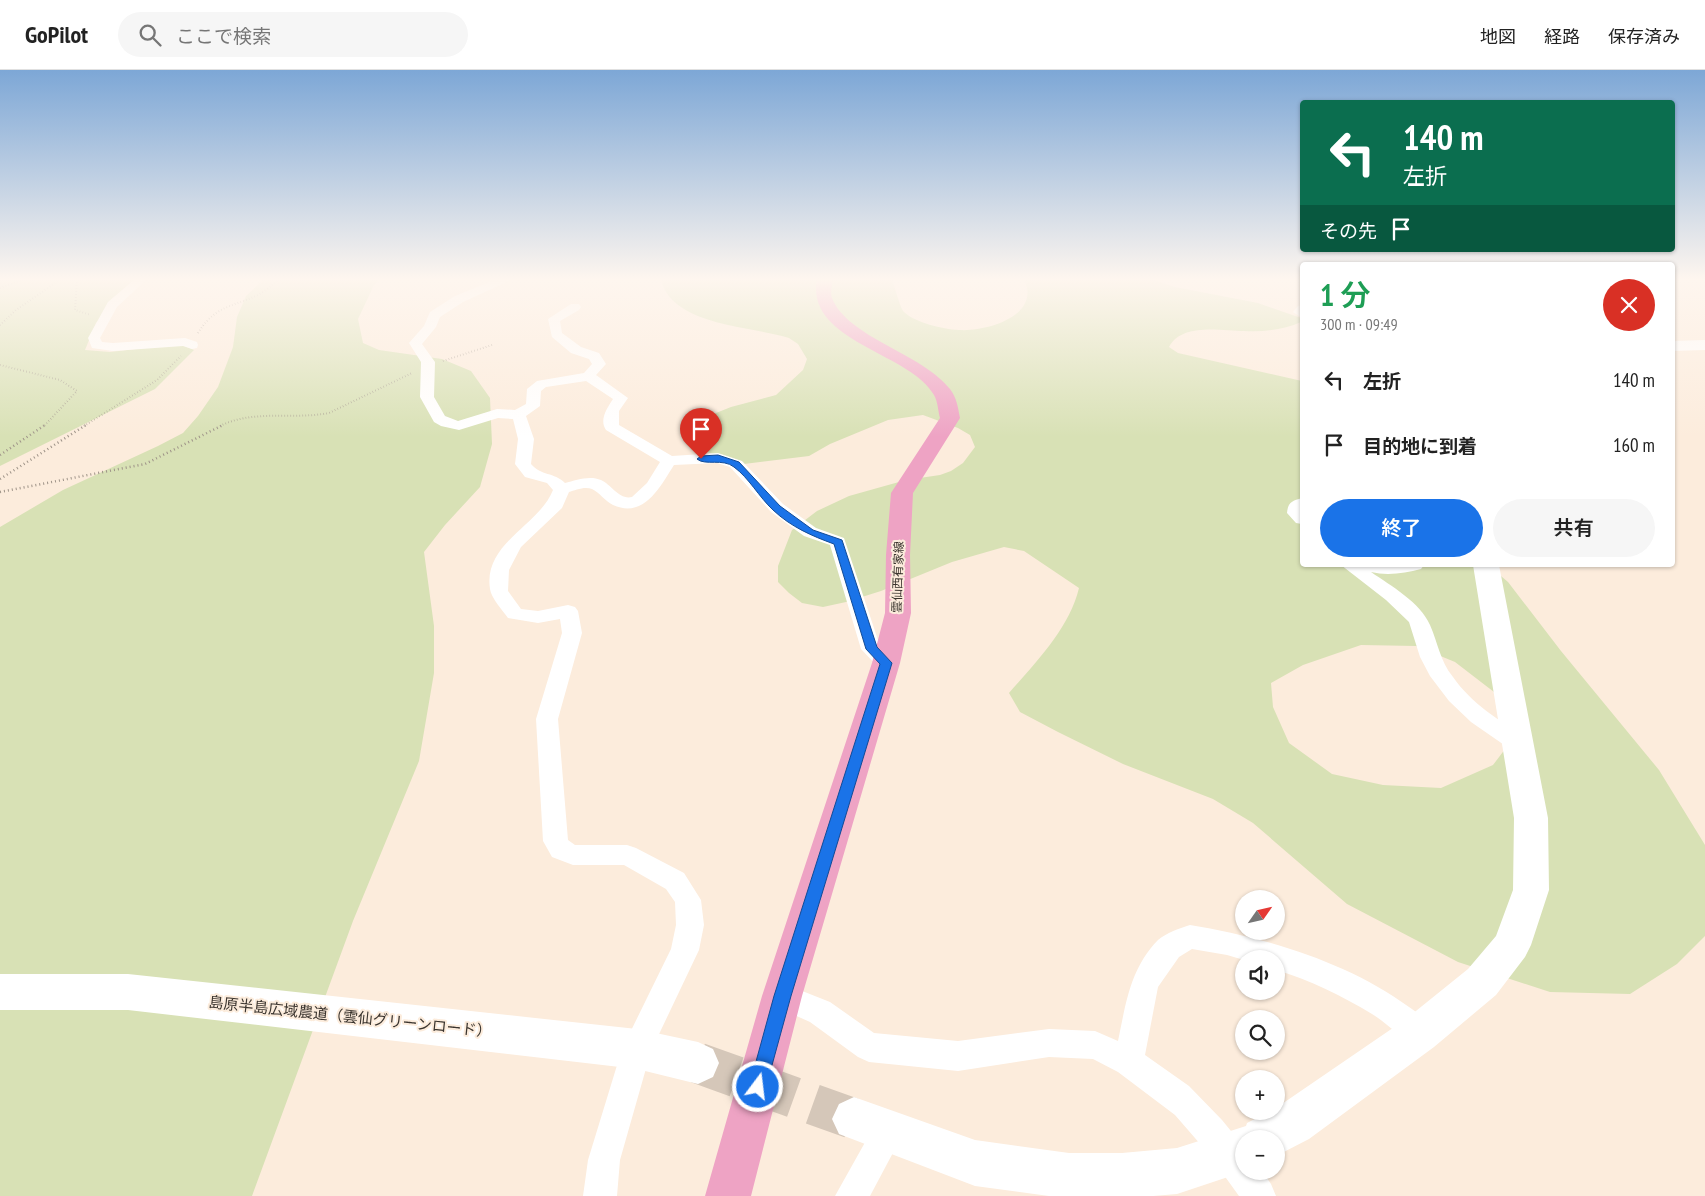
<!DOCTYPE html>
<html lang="ja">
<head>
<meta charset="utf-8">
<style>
	:root { --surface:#fff; --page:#f6f6f6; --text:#222; --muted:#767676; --line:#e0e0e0; --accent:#1a73e8 }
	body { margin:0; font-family:"PT Sans Narrow","Noto Sans JP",sans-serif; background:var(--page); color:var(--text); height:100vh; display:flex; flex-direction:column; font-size:19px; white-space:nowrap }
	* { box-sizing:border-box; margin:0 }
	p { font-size:16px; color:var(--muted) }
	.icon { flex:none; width:28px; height:28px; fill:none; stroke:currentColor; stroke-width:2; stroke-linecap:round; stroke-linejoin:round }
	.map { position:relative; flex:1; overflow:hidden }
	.sheet { position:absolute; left:1300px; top:192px; width:375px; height:305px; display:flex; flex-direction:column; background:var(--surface); border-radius:5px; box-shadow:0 1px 4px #0004 }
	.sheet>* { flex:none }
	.hud { position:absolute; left:1300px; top:30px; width:375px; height:152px; border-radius:5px; box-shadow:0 1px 4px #0004; background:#0b6e4f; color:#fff; overflow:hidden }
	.needle { width:32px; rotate:56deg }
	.fabs { position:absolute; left:1235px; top:820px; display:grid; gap:10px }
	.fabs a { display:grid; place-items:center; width:50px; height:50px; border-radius:50%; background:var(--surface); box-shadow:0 1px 4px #0004; font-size:25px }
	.pin { position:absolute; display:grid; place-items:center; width:42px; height:42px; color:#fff; margin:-51px -21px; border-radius:50% 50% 50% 0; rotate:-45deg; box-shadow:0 0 5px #0007 }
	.pin .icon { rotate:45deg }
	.me { position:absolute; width:55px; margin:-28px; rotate:15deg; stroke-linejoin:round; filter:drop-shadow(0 0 4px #0008) }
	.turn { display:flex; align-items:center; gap:18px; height:105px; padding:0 20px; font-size:22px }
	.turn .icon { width:65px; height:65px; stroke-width:2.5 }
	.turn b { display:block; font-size:35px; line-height:42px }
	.then { display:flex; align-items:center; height:48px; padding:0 20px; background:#0003; gap:10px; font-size:19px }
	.round { display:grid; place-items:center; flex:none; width:52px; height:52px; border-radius:26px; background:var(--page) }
	.overview { display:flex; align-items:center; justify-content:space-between; height:85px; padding:0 20px }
	h1 { font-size:30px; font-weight:600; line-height:38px; color:#1e9e55 }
	.primary-button { display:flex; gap:10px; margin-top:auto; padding:10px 20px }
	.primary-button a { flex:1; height:58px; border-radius:30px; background:var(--accent); color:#fff; font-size:20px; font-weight:600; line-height:58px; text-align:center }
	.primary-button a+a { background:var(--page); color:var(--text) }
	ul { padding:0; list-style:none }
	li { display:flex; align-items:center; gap:15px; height:65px; padding:0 20px }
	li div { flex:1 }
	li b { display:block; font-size:19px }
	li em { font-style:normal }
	header { display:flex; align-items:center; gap:30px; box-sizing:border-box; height:70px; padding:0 25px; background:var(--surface); border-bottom:1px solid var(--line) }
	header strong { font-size:24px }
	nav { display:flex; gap:28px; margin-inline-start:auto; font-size:18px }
	.search { width:350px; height:45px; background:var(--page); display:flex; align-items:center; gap:12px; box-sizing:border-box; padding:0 18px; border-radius:28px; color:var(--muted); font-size:19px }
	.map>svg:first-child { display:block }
	.green { fill:#d8e1b5; fill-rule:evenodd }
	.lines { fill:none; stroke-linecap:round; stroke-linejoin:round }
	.secondary-tunnel { stroke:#d5c7b9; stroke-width:41; stroke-dasharray:41 20; stroke-linecap:butt }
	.path-far1 { stroke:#9e9388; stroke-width:2; stroke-dasharray:0.5 2.5; stroke-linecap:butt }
	.path { stroke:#9e9388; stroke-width:2.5; stroke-dasharray:1 3; stroke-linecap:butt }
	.street { fill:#fff; fill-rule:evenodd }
	.secondary { fill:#fff; fill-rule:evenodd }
	.primary { fill:#eea3c4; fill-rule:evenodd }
	.route { fill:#1a73e8; stroke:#114b97 }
	.labels { text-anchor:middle; stroke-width:4; stroke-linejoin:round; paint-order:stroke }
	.street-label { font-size:12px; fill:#3a342e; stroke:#fcecdc }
	.near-street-label { font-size:15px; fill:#3a342e; stroke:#fcecdc }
</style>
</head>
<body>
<header>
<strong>GoPilot</strong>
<div class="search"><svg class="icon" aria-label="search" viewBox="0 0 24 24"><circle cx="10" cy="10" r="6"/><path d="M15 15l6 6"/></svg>ここで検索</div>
<nav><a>地図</a><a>経路</a><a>保存済み</a></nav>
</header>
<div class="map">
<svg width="1705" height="1126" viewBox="0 0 1705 1126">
	<rect width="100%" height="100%" fill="#fcecdc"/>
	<path class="green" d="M0,209h137l-41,44 -11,27 25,2 70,-8 14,6 -39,39 -155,77z
		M264,209h116l-6,6 -16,34 5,24 16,7 63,9 29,12 19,27 2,46 -12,43 -35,38 -21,27 10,74v47l-15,88 -66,160 -101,275h-252v-669l63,-37 95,-44 25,-13 15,-17 20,-29 15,-40 4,-30 9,-21z
		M661,209h231c3,8 8,29 12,33 12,11 38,17 55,18 27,2 83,-14 65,-51h127l24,8 83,16 43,15v4c-17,8 -38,10 -57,9 -22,0 -62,-9 -75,16l9,6 124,28v184h186l20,17 53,69 98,119 46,75v91l-28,28 -47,30 -80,-2 -92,-30 -111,-58 -94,-81 -40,-24 -90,-35 -65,-32 -38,-20 -11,-19c27,-31 60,-64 70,-105l-55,-37 -20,-4 -52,15 -71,29 -35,11 -23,5 -21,-4 -13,-10 -11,-11v-16l14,-36 25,-19 32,-15 57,-16 34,-5 11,-4 12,-8 12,-16 -5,-12 -12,-7 -35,-13 -35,5 -58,24 -21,12 -65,8 -37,-12 -14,-19 1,-7 12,-9 25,-10 45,-12 27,-25 4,-11 -9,-15 -9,-6c-37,-12 -118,-12 -128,-59zM1361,575l55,1 39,16 39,30 24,40 -25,33 -52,23 -58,-3 -51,-11 -43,-31 -16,-36 -2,-24 32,-18z"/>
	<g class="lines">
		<path class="secondary-tunnel" d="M698,993l156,56"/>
		<path class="path-far1" d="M77,209l-2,31 16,5
			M0,218l24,-9
			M0,255l16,-15 45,-31
			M198,263c23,-38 53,-23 80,-54
			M443,291l49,-16
			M0,295l60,15 17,11 -33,35
			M84,356l73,-46 24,-24
			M220,356c34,-17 73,-6 109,-13l83,-40"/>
		<path class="path" d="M0,385l45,-30
			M0,409l86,-54
			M0,422l145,-28 78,-39"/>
		<path class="street" d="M135,209h12l-30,28 -17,31 2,4 11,1 72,-5 12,4 1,3 -1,3 -5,1 -9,-3 -70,5 -21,-3 -4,-10 20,-36z
			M497,209h16l-50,23 -23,15 -4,10 -14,17 13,18 -1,35 11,19 13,5 39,-12 18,1 11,-6 1,-15 10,-8 47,-8 8,-9 -3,-5 -18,-6 -19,-16 -4,-18 23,-15h8l2,3 -2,3 -19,11 2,12 19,14 18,6 7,11 -10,11 32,23 -9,13v14l53,31 46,-3 24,8 41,43 33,24 28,10 36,108 16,17 -3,5 -7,2 -7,-2 -18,-19 -31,-104 -26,-9 -33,-24 -41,-45 -13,-4 -43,2c-14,22 -30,54 -61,40 -8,-4 -14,-13 -21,-16 -7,-3 -17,1 -23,3l-7,16 -41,39 -12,23 -1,21 13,18 17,2 30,-6 7,2 3,4 4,22 -24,86 10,121 7,5h52l9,3 48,25 17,27 3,25 -5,25 -48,101 -31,109 -3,36h-34l5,-36 34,-111 49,-100 5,-24 -1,-23 -9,-13 -42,-24h-51l-21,-8 -9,-16 -7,-122 26,-86 -2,-14 -22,4 -30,-5c-5,-7 -17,-20 -18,-29 -7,-46 49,-63 63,-99l-6,-7 -22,-6 -10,-13 3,-25 -5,-20 -15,-1 -39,12 -18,-4 -7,-4 -14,-25 1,-35 -12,-19 15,-17 6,-14 25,-16zM586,311l27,18c-6,9 -14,21 -7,31l54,32 -13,21 -15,14c-13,3 -20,-12 -31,-17 -11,-5 -25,0 -36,3 -11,-11 -24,-7 -34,-19l3,-25 -8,-23 14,-10 1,-15 5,-4z
			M1302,235v13l-9,-6 5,-6z
			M1302,428v26l-6,-1 -9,-10c1,-11 5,-12 15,-15z
			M1341,495h83l-3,4c-16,4 -33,7 -50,3 20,14 49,30 59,53 8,18 10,36 23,52 18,26 46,44 73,60l3,6 -3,6 -8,2 -8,-2 -39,-27 -22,-21 -19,-25 -10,-19 -11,-35 -23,-22z
			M1190,855c74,12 158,37 219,82 11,8 20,13 26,26l-4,10 -11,4c-19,-7 -31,-23 -48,-33 -30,-18 -62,-34 -96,-44v-11h-32v1l-17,-5 -35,-6 -13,8 -21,30 -13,68 44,31 33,34 22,27v24h18l9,13 5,12h-37l-31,-43 -33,-38 -57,-43 -25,-13 -44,-2 -91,14 -89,-9 -11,-5 -48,-35 -38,-17 -4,-9 4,-9 10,-4 48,19 44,31 84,8 91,-12 46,2 23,10c8,-38 12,-72 40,-101 8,-7 22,-12 32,-15z
			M888,1046l11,5 5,11 -34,64h-35l42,-75z"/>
		<path class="secondary" d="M1705,270v10l-33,1v-10z
			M1473,495h26l49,253 1,72 -18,55 -6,12 -29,38 -62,52 -125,92 -33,17v-17h-32v32h2l-69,23 -24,2h-104l-74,-10 -136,-52 -7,-15 7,-15 15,-7 121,43 94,13h53l55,-5 69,-22 1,-3 23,-12h6v-3l130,-89 62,-50 28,-33 17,-46 1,-72z
			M0,904h128l509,55 61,13 15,7 6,14 -6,14 -15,7 -61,-15 -509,-59h-128z"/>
		<path class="primary" d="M817,209h16c-1,7 -3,13 -1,19 16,40 90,55 118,91 7,9 8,19 10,29l-47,75 -3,62 1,58 -11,50 -98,333 -51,200h-46l57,-200 110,-333 13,-50 1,-58 5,-62 49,-75c-2,-7 -2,-16 -6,-23 -24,-43 -129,-53 -117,-116z"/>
	</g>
	<linearGradient id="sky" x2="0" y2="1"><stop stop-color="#7da7d6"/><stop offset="0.57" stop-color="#fef6ef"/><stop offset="1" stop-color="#fef6ef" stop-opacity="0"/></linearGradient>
	<rect width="1705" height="367" fill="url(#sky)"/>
	<path class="route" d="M718,385l21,7 41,44 33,24 29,10 35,107 15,16 -101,333 -25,91 -2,6 -6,3 -7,-3 -2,-6 25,-91 106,-332 -14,-15 -32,-105c-22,-8 -43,-17 -61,-34 -14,-13 -24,-32 -39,-43 -11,-9 -29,-1 -37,-8l4,-3z"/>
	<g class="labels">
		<g class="street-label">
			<text transform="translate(898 507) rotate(-88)" y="4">雲仙西有家線</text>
		</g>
		<g class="near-street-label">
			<text transform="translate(350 947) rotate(6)" y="5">島原半島広域農道（雲仙グリーンロード）</text>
		</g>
	</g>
</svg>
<div class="fabs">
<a><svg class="needle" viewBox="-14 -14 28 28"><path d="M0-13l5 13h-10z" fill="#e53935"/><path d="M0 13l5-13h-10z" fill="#767676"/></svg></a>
<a><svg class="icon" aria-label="sound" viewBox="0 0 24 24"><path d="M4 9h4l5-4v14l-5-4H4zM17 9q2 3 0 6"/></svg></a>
<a><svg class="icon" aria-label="search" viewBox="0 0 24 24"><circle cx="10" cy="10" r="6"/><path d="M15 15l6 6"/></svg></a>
<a>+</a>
<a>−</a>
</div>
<div class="pin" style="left:701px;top:389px;background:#d93025"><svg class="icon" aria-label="arrive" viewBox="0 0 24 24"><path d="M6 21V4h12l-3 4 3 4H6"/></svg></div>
<svg class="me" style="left:758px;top:1017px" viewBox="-20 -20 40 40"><circle r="17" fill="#1a73e8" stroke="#fff" stroke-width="3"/><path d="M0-11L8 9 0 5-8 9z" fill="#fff"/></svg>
<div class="hud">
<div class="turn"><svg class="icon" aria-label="left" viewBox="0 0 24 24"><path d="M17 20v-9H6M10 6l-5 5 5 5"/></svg><div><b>140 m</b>左折</div></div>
<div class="then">その先<svg class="icon" aria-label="arrive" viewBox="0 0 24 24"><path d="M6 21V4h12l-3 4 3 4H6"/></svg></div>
</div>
<section class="sheet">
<div class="overview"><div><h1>1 分</h1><p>300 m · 09:49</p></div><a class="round" style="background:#d93025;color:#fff"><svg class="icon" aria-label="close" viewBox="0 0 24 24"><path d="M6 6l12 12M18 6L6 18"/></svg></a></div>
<ul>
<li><svg class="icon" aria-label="left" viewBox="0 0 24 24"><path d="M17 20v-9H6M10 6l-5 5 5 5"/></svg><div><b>左折</b></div><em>140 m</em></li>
<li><svg class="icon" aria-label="arrive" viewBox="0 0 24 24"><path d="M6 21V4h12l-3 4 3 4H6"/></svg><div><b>目的地に到着</b></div><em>160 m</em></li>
</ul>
<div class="primary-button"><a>終了</a><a>共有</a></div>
</section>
</div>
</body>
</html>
